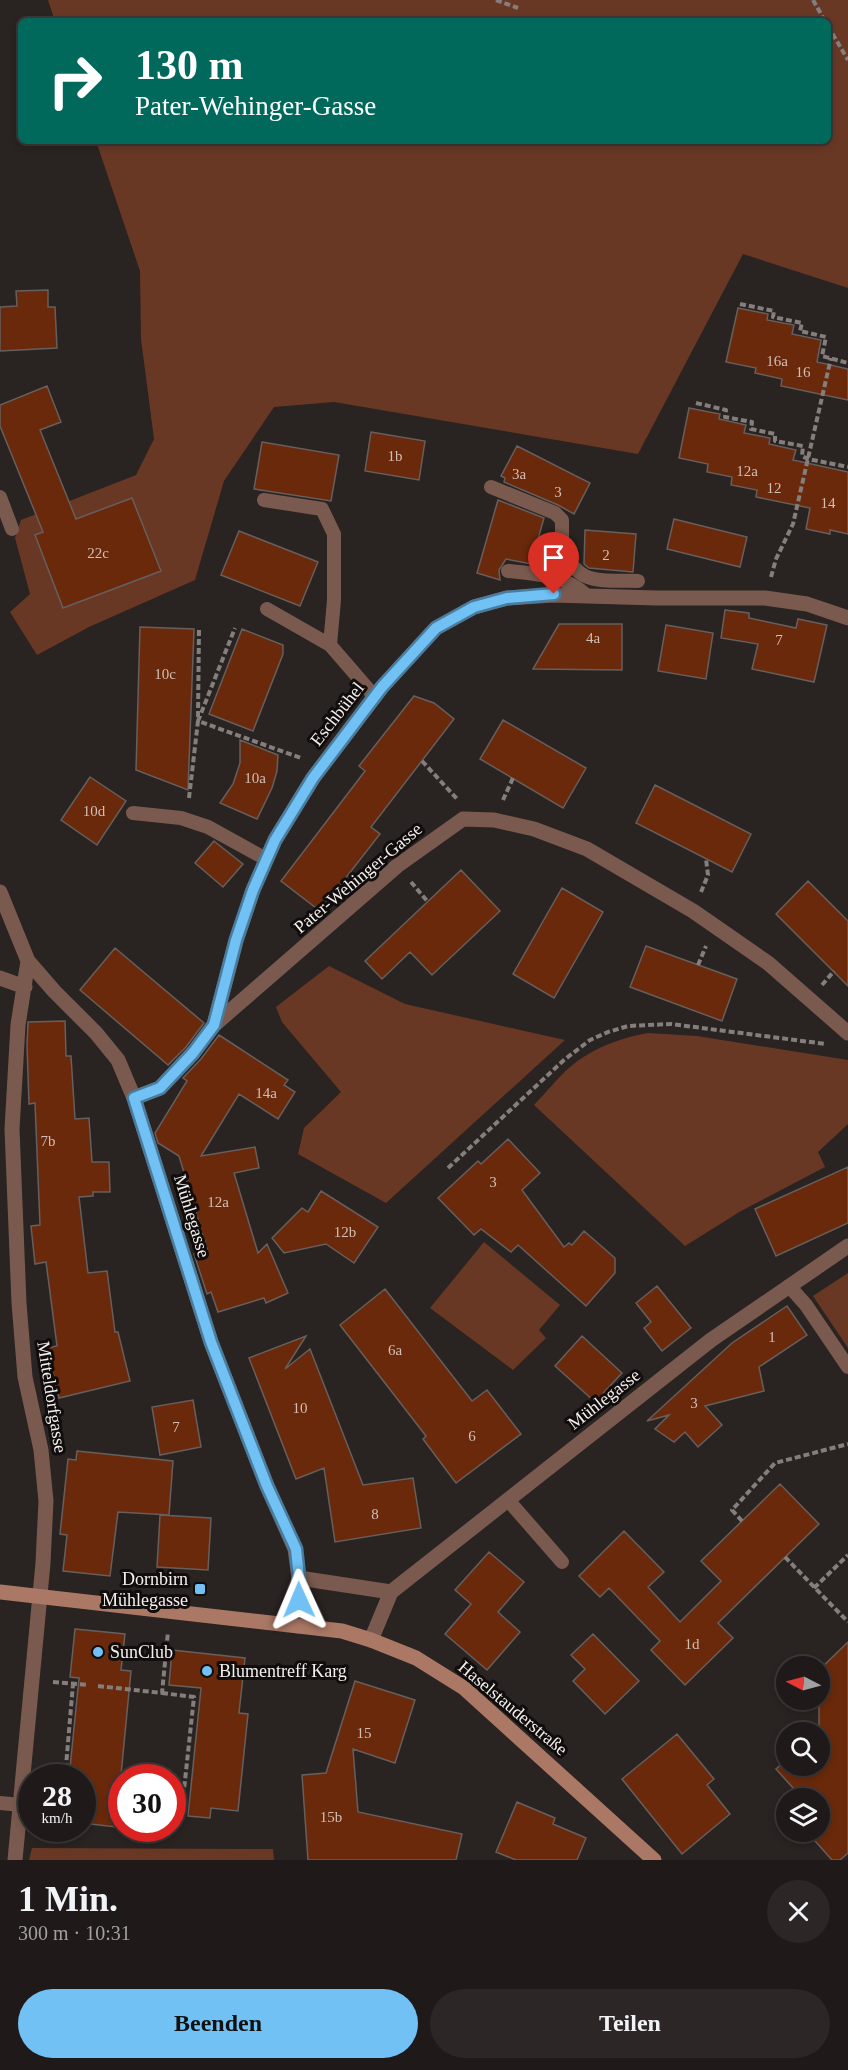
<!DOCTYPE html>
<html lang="de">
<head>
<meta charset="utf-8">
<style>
	:root { --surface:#1f1a19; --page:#2c2726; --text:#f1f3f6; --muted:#a1a1a2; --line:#3c3838; --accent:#71c1f5 }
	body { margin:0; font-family:Georgia,serif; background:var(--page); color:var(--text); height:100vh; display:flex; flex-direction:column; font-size:22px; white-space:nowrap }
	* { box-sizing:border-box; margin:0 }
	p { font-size:20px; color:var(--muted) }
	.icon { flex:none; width:33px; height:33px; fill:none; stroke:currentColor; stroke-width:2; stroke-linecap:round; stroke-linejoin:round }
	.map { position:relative; height:1860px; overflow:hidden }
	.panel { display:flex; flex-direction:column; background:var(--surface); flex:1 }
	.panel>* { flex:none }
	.top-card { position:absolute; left:18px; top:18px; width:813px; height:126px; border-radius:9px; box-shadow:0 3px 9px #0003,0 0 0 2px var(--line); background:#00695c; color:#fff; overflow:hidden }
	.needle { width:39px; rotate:276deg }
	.controls { position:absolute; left:776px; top:1656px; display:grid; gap:12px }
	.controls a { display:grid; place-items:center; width:54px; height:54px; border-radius:50%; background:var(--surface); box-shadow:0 3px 9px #0003,0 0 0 2px var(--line); font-size:30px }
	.speed { position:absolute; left:18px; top:1764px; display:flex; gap:12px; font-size:30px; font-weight:700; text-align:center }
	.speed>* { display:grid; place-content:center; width:78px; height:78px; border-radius:50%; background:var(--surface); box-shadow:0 3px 9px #0003,0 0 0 2px var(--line); line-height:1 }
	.speed small { font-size:15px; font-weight:400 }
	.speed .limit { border:9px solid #d22; background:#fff; color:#111 }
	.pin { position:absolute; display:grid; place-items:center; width:51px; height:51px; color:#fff; margin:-62px -26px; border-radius:50% 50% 50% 0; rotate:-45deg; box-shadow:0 0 6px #0007 }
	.pin .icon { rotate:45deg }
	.me { position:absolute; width:66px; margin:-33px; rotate:359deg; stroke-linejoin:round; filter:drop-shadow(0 0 4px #0008) }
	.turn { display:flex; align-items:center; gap:21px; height:126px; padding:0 18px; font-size:27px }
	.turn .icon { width:78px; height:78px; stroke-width:2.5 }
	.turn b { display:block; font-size:42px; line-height:51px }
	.round { display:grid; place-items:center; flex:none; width:63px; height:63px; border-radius:32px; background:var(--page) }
	.head { display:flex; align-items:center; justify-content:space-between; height:102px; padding:0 18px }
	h1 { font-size:36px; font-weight:600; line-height:45px }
	.primary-button { display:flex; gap:12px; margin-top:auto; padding:12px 18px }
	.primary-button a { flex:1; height:69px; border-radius:36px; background:var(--accent); color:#111; font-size:24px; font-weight:600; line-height:69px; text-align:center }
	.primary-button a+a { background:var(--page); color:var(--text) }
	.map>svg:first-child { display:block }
	.green { fill:#693825 }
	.building { fill:#6a290b; stroke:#665f5d; stroke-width:1.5 }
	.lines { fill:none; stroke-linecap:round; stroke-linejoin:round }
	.path { stroke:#847f7d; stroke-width:4; stroke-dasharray:6 3; stroke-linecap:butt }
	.service { stroke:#7a5a4e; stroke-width:14 }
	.minor { stroke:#7a5a4e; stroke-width:15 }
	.tertiary { stroke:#7a5a4e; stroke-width:15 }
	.secondary { stroke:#aa7865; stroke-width:15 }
	.route-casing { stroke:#497d9f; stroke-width:15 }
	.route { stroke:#71c1f5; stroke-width:10 }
	.poi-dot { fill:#71c1f5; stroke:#100d0c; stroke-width:2 }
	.labels { text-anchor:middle; stroke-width:6; stroke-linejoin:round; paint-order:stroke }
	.number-label { font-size:15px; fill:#d2beb5 }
	.street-label { font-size:18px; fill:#f4f0ee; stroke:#100d0c }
	.poi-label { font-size:18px; fill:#f4f0ee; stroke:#100d0c; text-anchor:start }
</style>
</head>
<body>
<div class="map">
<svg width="848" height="1860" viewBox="0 0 848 1860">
	<rect width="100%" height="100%" fill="#292321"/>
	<path class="green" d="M48,0h800v288l-105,-34 -105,200 -304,-52 -60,5 -50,74 -29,99 -106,47 -52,28 -27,-43 20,-18 -15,-56 6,-18 115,-45 18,-36 -13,-100 -1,-68 -44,-130h732v-120h-773z
		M329,966l76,38 160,36 -179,163 -88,-49 6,-26 37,-36 -59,-70 -6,-15z
		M648,1033l49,3 151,24v64l-30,28 7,15 -84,44 -56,35 -151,-141c12,-12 23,-27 36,-38 22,-19 50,-29 78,-34z
		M484,1242l76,63 -21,25 7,8 -33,32 -83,-62z
		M848,1273v75l-35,-52z
		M32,1848l241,1 1,11h-245z"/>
	<path class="building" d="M48,290v17h7l2,41 -57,3v-44l17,-1 -1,-15z
		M738,308l30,6 -1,6 27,5 -2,9 29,6 -4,22 31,7v31l-67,-14 1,-7 -27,-6 1,-5 -30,-6z
		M47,386l14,36 -21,8 36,89 56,-21 29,73 -98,37 -28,-73 8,-3 -43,-106v-21z
		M689,408l31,6 -1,5 27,6 -2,8 26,5 -1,6 27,6 -3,10 55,12v62l-18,-4v4l-24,-5 4,-21 -54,-11 1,-7 -26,-5 1,-8 -25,-5 1,-8 -29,-6z
		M371,432l54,9 -6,39 -54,-9z
		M262,442l77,13 -8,46 -77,-12z
		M517,446l73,37 -16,31 -16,-9 -54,-23 1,-4 -4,-2z
		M498,500l46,18 -13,46 -25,-5 -7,11 1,10 -23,-7z
		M674,519l73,18 -7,30 -73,-18z
		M585,530l51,4 -3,38 -44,-4 -5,-4z
		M239,531l79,31 -18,44 -79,-31z
		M725,610l24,3v5l47,10 2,-9 29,6 -13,57 -62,-13 6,-25 -37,-6z
		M559,624h63v46l-89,-1z
		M666,625l47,8 -7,46 -48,-8z
		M140,627l54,2 -6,161 -52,-20z
		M242,629l41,16v9l-30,77 -44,-17z
		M414,696l20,7 20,16 -83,108 9,7 -60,77 -39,-30 84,-110 -6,-5z
		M503,720l83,48 -23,40 -83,-49z
		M240,740l38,15 -1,16 -5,17 -15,31 -37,-16 13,-19 7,-21z
		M90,777l36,24 -29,44 -36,-25z
		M655,785l96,49 -19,38 -96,-49z
		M214,841l29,23 -20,23 -28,-24z
		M461,870l39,41 -68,64 -22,-23 -28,27 -17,-18z
		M808,881l40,40v65l-72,-72z
		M562,888l41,24 -49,86 -41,-24z
		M646,946l91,33 -15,42 -92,-34z
		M115,948l89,75 -18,24 -18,18 -88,-75z
		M65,1021l1,35h5l4,63 14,-1 3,44h17l1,30h-17v4l-14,1 9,76 19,-2 8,61h3l12,49 -71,17 -12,-50 10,-2 -11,-84 -11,2 -4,-38 9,-1 -5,-122 -6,1 -2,-59 1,-23z
		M219,1035l69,45 -4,5 11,7 -17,27 -39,-25 -38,62 54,-9 4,21 -25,5 24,80 9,-9 21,49 -22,10 -2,-5 -46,14 -7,-20 -4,2 -13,-40 13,-5 -28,-93 -21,-13 -3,-10 32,-52 -4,-3 18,-19z
		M508,1139l32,34 -18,17 42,57 5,-4 3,2 12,-14 31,27v15l-29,33 -68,-61 -7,7 -30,-23 -7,6 -36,-37 40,-37 3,3z
		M848,1167v56l-72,33 -21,-47z
		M321,1191l57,36 -24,36 -28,-19 -42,9 -12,-15 30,-30 6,4z
		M657,1286l34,42 -29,23 -18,-23 7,-6 -15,-19z
		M385,1289l87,112 15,-11 34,44 -65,49 -33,-44 3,-3 -86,-111z
		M787,1306l20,29 -48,32 5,24 -59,15 17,19 -24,22 -13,-15 -11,10 -19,-13 14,-14 -22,6 85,-78z
		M306,1336l-21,33 25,-20 53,136 50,-7 8,50 -86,14 -11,-74 -28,11 -47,-121z
		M582,1336l40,37 -27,29 -40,-36z
		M193,1400l8,47 -41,8 -8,-48z
		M77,1451l96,10 -4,54 -51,-3 -8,64 -47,-5 4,-36 -7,-1 8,-75 8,1z
		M780,1484l39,40 -101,99 15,15 -48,47 -34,-35 9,-9 -51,-53 -9,9 -21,-21 45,-45 40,41 -16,15 32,35 41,-41 -20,-20z
		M160,1515l51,3 -3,52 -51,-3z
		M489,1552l35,30 -26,30 22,20 -33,38 -42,-36 26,-30 -16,-14z
		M75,1629l50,5 -4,36 10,1 -15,156 -34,-4v-45h-13l10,-100 -9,-1z
		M593,1634l46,47 -34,33 -32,-33 12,-12 -14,-14z
		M848,1642v211l-8,7h-8l-25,-28h12v-11l2,-1 -2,-2v-20h-17l-26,-29 10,-9v6h33v-34h-3l3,-2v-60z
		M172,1650l73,8 -6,55 9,1 -10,97 -27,-3 -1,10 -22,-2 13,-128 -32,-3z
		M355,1681l60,19 -20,63 -42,-14 5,63 104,22 -6,26h-148l-6,-85 24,-2z
		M677,1734l37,45 -7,6 23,29 -48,40 -60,-75z
		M517,1802l38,16 -2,6 33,14 -9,22h-61l-20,-8z"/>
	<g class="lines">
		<path class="path" d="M496,0l22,8
			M813,0l12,21
			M828,26l20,34
			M740,304l34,7 -1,6 29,6 -2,8 26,6 -4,19 26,7
			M696,403l30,7 -1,7 27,5 -1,7 24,5v7l28,5 -1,10 6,3 40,8
			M771,577l5,-18 17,-35 38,-166
			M198,717l1,-90
			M198,721l37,-93
			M422,761l36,39
			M189,798l9,-77 103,37
			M503,800l10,-22
			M411,882l17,20
			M701,892l7,-17 -2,-16
			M698,965l8,-19
			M822,985l12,-14
			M448,1168l116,-108 26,-20 18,-8 20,-6 43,-2 155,20
			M742,1521l-10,-11 43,-47 73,-19
			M785,1557l63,65
			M814,1588l34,-33
			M53,1682l35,3
			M98,1686l64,7 6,-61
			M162,1693l32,4 -11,102
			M65,1778l8,-94"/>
		<path class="service" d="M491,487l64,26 7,7v25l-8,33
			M0,497l12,32
			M264,500l58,9 12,25v66l-4,45
			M558,558c15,3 15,12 27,18 15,7 37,4 53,5
			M508,571c28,3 57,4 78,24
			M267,609l63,36 45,52
			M133,813l48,5 27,9 58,32
			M789,1286l17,19 42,62
			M508,1500l54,62
			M0,1803l21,2"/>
		<path class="minor" d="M0,892l28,69 26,30 42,42 22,27 16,38 77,244 56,144 28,63 4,29 -1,48
			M0,978l25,9
			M214,1025l22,-84 17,-51 22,-50 38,-62 69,-91 54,-59 38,-21 33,-9 47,-3 102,3h109l42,6 41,14
			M134,1098l26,-10 33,-35 21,-28 183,-159 66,-47 31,1 40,9 53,20 106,62 75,52 80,70
			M299,1578l92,14
			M15,1860l28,-297 3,-62 -5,-51 -16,-73 -6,-74 -7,-174 6,-104 10,-64"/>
		<path class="tertiary" d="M371,1640l20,-48 320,-252 137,-94"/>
		<path class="secondary" d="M0,1592l342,39 29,9 45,18 48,30 190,172"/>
	</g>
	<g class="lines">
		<g class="route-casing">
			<path id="route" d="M299,1600v-22l-3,-29 -29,-63 -56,-144 -77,-244 26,-10 33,-35 21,-28 22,-85 17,-50 22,-50 38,-62 69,-91 54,-59 38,-21 33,-9 47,-4"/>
		</g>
		<use href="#route" class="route"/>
	</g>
	<g class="poi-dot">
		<rect x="194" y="1583" width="12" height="12" rx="3"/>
		<circle cx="98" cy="1652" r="6"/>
		<circle cx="207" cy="1671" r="6"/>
	</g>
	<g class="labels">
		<g class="number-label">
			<text x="777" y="366">16a</text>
			<text x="803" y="377">16</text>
			<text x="395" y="461">1b</text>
			<text x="747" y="476">12a</text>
			<text x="519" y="479">3a</text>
			<text x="774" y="493">12</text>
			<text x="558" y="497">3</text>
			<text x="828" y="508">14</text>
			<text x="98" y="558">22c</text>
			<text x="606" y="560">2</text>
			<text x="593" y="643">4a</text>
			<text x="779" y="645">7</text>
			<text x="165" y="679">10c</text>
			<text x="255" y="783">10a</text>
			<text x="94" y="816">10d</text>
			<text x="266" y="1098">14a</text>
			<text x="48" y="1146">7b</text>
			<text x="493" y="1187">3</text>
			<text x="218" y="1207">12a</text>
			<text x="345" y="1237">12b</text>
			<text x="772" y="1342">1</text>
			<text x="395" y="1355">6a</text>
			<text x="694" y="1408">3</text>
			<text x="300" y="1413">10</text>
			<text x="176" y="1432">7</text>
			<text x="472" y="1441">6</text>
			<text x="375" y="1519">8</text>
			<text x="692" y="1649">1d</text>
			<text x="364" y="1738">15</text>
			<text x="331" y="1822">15b</text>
		</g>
		<g class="street-label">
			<text transform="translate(337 714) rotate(-52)" y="6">Eschbühel</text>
			<text transform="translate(358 878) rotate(-40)" y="6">Pater-Wehinger-Gasse</text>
			<text transform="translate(192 1216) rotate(73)" y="6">Mühlegasse</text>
			<text transform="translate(52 1397) rotate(81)" y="6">Mitteldorfgasse</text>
			<text transform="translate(604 1399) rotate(-38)" y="6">Mühlegasse</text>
			<text transform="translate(513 1708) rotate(40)" y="6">Haselstauderstraße</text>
		</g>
		<g class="poi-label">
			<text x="188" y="1585" text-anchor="end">Dornbirn<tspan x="188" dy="21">Mühlegasse</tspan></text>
			<text x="110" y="1658">SunClub</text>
			<text x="219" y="1677">Blumentreff Karg</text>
		</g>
	</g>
</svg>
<div class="controls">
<a><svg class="needle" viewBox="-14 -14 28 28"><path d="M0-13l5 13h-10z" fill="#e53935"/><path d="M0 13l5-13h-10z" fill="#a1a1a2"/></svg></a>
<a><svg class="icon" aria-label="search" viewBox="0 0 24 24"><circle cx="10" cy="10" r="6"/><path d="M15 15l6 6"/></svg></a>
<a><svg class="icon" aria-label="layers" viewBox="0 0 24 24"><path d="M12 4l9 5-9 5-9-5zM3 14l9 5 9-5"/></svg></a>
</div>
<div class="speed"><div>28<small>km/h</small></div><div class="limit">30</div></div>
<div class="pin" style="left:554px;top:594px;background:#d93025"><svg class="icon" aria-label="arrive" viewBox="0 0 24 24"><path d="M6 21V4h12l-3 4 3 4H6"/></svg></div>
<svg class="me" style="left:299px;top:1600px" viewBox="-20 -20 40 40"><path d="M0-17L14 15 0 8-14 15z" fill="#71c1f5" stroke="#fff" stroke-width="4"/></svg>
<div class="top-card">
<div class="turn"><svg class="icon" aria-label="right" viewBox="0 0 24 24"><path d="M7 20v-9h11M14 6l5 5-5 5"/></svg><div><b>130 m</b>Pater-Wehinger-Gasse</div></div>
</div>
</div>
<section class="panel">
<div class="head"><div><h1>1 Min.</h1><p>300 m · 10:31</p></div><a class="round"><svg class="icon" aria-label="close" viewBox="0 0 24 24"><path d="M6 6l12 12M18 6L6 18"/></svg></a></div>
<div class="primary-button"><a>Beenden</a><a>Teilen</a></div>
</section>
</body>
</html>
